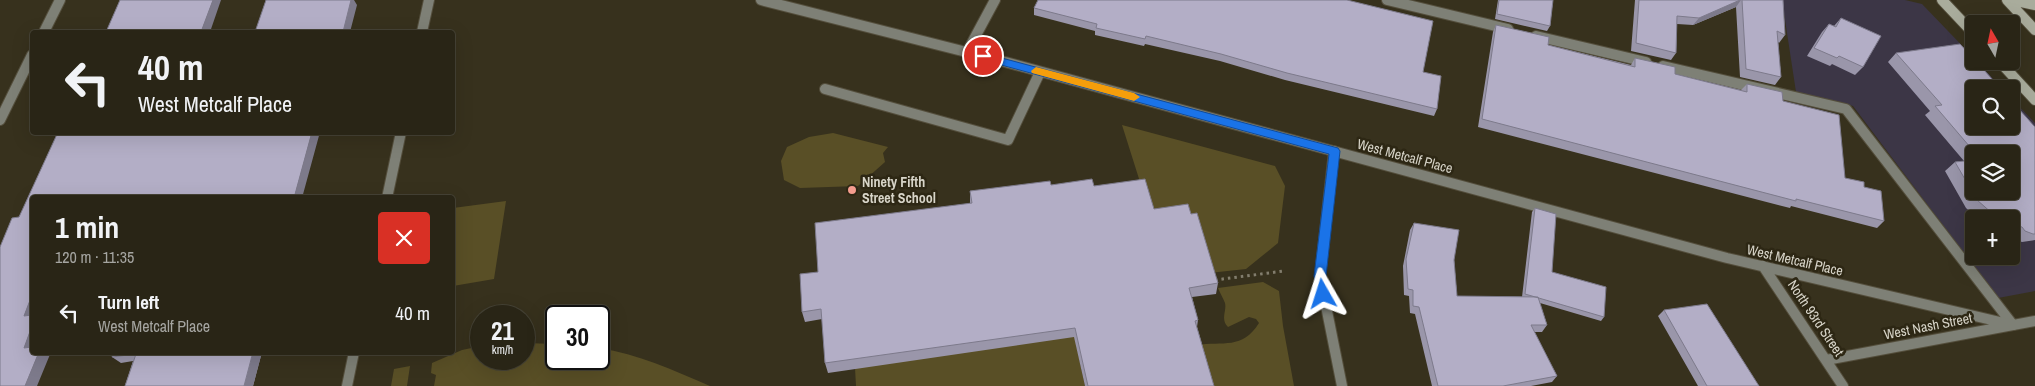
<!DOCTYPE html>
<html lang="en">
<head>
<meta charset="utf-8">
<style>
	:root { --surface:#292516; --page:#353123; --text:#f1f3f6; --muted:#a5a5a1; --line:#454235 }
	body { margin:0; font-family:"Archivo Narrow",sans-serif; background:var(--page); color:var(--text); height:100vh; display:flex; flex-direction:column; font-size:19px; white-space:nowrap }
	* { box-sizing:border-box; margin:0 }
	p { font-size:16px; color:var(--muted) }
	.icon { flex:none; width:28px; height:28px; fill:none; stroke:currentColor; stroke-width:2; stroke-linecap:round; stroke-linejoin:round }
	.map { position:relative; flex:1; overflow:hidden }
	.panel { position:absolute; left:30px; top:195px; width:425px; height:160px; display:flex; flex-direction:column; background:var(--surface); border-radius:5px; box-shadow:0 5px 20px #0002,0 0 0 1px var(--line) }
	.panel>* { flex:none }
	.hud { position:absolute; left:30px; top:30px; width:425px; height:105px; border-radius:5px; box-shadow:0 5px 20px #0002,0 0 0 1px var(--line); background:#292516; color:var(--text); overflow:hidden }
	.needle { width:32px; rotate:351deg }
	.tools { position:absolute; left:1965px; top:15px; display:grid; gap:10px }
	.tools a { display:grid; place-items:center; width:55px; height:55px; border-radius:5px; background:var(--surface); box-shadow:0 5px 20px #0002,0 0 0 1px var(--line); font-size:25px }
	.speed { position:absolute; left:470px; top:305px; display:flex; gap:10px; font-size:25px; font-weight:700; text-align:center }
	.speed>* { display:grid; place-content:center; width:65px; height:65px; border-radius:50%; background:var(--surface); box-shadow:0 5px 20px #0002,0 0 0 1px var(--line); line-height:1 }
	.speed small { font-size:12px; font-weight:400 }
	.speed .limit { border:2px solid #111; border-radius:8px; background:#fff; color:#111 }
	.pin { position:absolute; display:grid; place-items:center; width:42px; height:42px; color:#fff; margin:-21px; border:2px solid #fff; border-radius:50%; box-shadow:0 1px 5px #0007 }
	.me { position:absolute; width:55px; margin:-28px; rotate:354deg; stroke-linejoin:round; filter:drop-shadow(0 0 4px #0008) }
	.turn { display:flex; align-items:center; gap:18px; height:105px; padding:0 25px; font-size:22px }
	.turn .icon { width:65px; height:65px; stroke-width:2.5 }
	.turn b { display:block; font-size:35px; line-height:42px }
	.round { display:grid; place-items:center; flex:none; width:52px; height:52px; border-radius:5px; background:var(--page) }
	.headline { display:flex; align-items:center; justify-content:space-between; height:85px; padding:0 25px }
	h1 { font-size:30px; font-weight:800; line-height:38px }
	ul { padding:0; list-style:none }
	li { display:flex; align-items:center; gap:15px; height:65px; padding:0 25px }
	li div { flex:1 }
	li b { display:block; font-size:19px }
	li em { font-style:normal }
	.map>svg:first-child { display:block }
	.commercial { fill:#3c3646; fill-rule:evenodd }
	.green { fill:#594f26 }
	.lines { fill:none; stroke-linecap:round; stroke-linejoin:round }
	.lane-casing { stroke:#544e3c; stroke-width:12 }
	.street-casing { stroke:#544e3c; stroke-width:12 }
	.secondary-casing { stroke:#544e3c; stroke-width:12 }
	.path { stroke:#827d6d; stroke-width:3; stroke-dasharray:2.5 4; stroke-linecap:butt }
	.lane { stroke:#7e8076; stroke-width:10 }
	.street { stroke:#7e8076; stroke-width:10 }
	.secondary { stroke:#a9ac9c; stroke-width:10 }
	.wall { fill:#9a96aa; fill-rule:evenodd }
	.shaded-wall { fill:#7d7a8b }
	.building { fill:#b3aec6; stroke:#7d7a8b }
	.route { fill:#1a73e8; stroke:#114b97 }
	.slow { fill:#f59e0b }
	.poi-dot { fill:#f59d8f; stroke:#2d2714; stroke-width:2 }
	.labels { text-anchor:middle; stroke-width:5; stroke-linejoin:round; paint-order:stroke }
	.street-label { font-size:14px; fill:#d7d4c8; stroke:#2d2714 }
	.poi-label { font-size:14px; font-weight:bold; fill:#d7d4c8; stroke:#2d2714; text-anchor:start }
</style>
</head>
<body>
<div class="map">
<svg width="2035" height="386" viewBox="0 0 2035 386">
	<rect width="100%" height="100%" fill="#37311d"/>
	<path class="commercial" d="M1782,0h123l17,4 52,54v3h3l25,28h-28v37h37v-28l24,25v168l-37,7 -145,-192 -57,-14zM1974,154h37v37h-37zM1974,219h37v37h-37z"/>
	<path class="green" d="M1122,125l153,41 10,20 -7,57 -32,26 -37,4 -56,-50z
		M833,133l55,14 -5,6 2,9 -27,24 -58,2 -16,-8 -3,-19 6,-14 22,-10z
		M506,201l-12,78 -41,7v-78z
		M1263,282l16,9 4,35 11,60h-86l-12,-41c28,-4 46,5 63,-22l-3,-4 -7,-2 -21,10c-8,-8 -1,-16 -3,-24 -2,-5 -5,-10 -7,-15z
		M1079,329l-3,15 9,42h-229l-1,-18z
		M524,343l32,1v15h43v-11c39,6 74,22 111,38h-276l2,-11 -5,-2 1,-10 30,-13 19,-4v13h43z
		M410,366l-3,20h-16l3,-17z"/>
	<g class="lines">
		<g class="lane-casing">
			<path id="lane" d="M1387,0l121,29
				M1536,36l110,26
				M1663,66l183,43 167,216
				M825,89l183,51 32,-68"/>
		</g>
		<g class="street-casing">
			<path id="street" d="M761,0l237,60 729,198 286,67
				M44,32l16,-32
				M422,32l7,-32
				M967,52l28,-52
				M0,120l32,-65
				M1334,151l-14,125 22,110
				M387,198l14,-66
				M1763,266l80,120
				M1826,360l209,-39
				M347,386l7,-34"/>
		</g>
		<g class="secondary-casing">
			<path id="secondary" d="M1942,0l32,34
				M2007,0l28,30
				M2012,0l23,5
				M1999,61l36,39"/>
		</g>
		<path class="path" d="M1215,280l69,-9"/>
		<use href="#lane" class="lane"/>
		<use href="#street" class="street"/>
		<use href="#secondary" class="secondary"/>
	</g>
	<path class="wall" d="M1498,0h55l-3,26 -3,5 -52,-12z
		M1635,0h148l2,35 -6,8 -1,-1 3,35 -6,8 -35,-8 -4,-70 -43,18 -16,-1 -1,29 -5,7 -40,-9z
		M1034,8l389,64 14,37 -3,7 -149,-36 -65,-19 -75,-17 -1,2 -49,-11v-4l-61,-16z
		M1841,18l22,49 -8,8 -23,-11 -2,2 -23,-10 15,-24 7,-8 5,2z
		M1496,25l52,20 83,20 4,-7 40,16 66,16 6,-6 36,17 62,77 19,9 20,34 -7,7 -86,-22 -1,2 -312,-81 15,-95z
		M1896,53l139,74v113l-13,2 -8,-3 -3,-3v-17h-33l-12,-11 -21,-37 10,-9 9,-1 -39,-46 5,-4 -42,-49zM1974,154h37l-37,37z
		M1051,185l43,1 60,23 37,5 27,69 -2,11 -24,3 6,23 -1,7 17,59h-129l-11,-49 -246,36 -3,-10 -3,-44 -17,3 -3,-10 16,-40 152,-69v-12z
		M1535,208l17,64 52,45 -3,4 -61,-18 7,22 -5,7h-8l23,44 -5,6 -21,4h-99l-17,-72 -5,-1 -1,-17 -5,-1 -1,-29 7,-36 4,-7 40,37 3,36 65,1 10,-85z
		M1664,310l95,76h-61l-40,-70z
		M114,352h148l-9,34h-128l8,-25 -12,2 -9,-6z"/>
	<path class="shaded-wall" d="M213,0h8l-11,32h-9z
		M348,0h6l3,5 -7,27h-7z
		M1740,0h1l-5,7 -43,18 6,-7z
		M312,132h8l-18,66h-8z
		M32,295v27l-8,-6z
		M32,326v26l-8,-4z
		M39,352h12l-14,34h-12z
		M253,352h9l-9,34h-9z"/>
	<path class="building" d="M120,0h93l-12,32h-95z
		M266,0h85l-8,32h-88z
		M1038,0h309l86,21 -10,51 18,4 -4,33 -150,-36 -66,-19 -75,-18 -1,3 -49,-11 1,-4 -63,-16z
		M1499,0h54l-3,26 -53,-12z
		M1639,0h101l-41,18 -22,-2 -1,37 -40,-10z
		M1742,0h41l2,35 -8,-4 4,46 -35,-8z
		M1841,18l40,18 -18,31 -24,-11 -2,2 -23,-10 15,-24 7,3z
		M1496,25l53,12 -1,8 87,22v-9l40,9v7l72,18v-8l35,8 1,9 56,14 6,63 19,4v5l17,4 3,30 -88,-22v2l-314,-82z
		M1960,44l14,15v2h2l25,28h-27v37h37v-26l24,27v107h-2l-8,-3 -3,-4 -11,-3v-5h-9l-9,-5 -16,-14 -22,-38 19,-2v31h37v-37h-35l-41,-48 7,-1 -46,-52z
		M58,132h254l-18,66h-262v97l-8,21 8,-1v11l-8,22 8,-1v5h7l-14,34h-25v-139l12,-29 7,-1z
		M1092,179l2,7 51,-7 9,30 34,-5 3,10 6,-1 21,70 -29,5 9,32 -3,1 19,65h-126l-13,-58 -250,35 -4,-54 -19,3 -2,-38 18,-2 -3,-49 157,-20 -2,-12 80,-10 1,4z
		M1535,208l21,6 -4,58 54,15 -2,30 -79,-23z
		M1414,223l45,7 -5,30 3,36 81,1 9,28h-16l26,51 -54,10h-65l-19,-79 -6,-1v-16l-5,-1 -2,-30z
		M1707,304l52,82h-52l-43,-76z
		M114,352h139l-9,34h-119l11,-32 -24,3z"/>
	<path class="route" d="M983,53l355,95 2,3 -14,125 3,18 -1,3 -5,2 -4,-2 -5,-21 15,-122 -350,-95 -1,-3 1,-2z"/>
	<path class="slow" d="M1036,67l98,26 6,4 -6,4 -102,-28 -1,-2z"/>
	<circle class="poi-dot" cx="852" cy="190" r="5"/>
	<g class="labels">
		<g class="street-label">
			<text transform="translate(1405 156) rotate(15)" y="5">West Metcalf Place</text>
			<text transform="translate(1795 260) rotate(13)" y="5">West Metcalf Place</text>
			<text transform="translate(1816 318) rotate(56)" y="5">North 93rd Street</text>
			<text transform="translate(1928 326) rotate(-11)" y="5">West Nash Street</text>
		</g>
		<g class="poi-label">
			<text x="862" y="187">Ninety Fifth<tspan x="862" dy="16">Street School</tspan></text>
		</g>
	</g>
</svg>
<div class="tools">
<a><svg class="needle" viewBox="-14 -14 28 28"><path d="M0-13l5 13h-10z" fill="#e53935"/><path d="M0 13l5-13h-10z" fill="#a5a5a1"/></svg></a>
<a><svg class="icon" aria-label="search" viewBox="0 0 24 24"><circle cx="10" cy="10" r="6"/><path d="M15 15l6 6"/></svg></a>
<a><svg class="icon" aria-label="layers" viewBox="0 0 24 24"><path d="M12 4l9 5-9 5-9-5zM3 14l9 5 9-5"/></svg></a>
<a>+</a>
</div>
<div class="speed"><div>21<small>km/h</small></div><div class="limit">30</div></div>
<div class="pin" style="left:983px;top:56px;background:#d93025"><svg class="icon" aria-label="arrive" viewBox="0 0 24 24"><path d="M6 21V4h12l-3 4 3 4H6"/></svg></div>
<svg class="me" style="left:1323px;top:294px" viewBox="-20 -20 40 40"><path d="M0-17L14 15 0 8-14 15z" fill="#1a73e8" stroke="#fff" stroke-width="4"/></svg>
<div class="hud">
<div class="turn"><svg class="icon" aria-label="left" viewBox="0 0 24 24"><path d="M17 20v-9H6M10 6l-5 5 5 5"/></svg><div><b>40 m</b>West Metcalf Place</div></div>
</div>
<section class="panel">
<div class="headline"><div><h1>1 min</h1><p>120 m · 11:35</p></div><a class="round" style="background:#d93025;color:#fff"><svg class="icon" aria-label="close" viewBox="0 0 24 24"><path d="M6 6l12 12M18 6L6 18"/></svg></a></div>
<ul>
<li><svg class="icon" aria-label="left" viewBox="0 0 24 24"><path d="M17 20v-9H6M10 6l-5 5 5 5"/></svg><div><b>Turn left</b><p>West Metcalf Place</p></div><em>40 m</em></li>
</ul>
</section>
</div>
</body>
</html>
